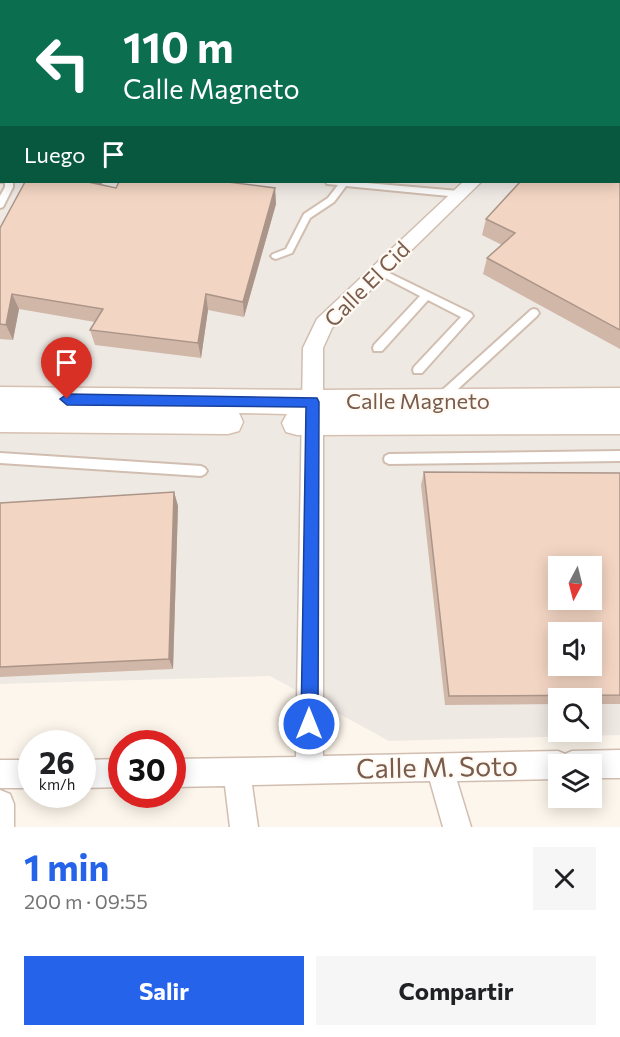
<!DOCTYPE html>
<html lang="es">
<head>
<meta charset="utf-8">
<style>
	:root { --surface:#fff; --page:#f6f6f6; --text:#202124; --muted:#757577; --accent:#2563eb }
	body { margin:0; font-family:Commissioner,sans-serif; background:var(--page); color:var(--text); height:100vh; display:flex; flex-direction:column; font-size:22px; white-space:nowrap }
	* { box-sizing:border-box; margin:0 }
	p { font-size:20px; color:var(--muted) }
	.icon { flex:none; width:33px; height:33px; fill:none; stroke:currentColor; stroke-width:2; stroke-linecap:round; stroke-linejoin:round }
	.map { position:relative; height:827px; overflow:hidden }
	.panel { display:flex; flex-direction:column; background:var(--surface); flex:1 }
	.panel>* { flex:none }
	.hud { position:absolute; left:0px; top:0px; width:621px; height:183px; box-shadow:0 3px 15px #0003; background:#0b6e4f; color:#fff; overflow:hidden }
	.needle { width:39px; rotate:187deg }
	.tools { position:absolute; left:548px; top:556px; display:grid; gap:12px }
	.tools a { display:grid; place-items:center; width:54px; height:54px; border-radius:0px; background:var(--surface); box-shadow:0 3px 15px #0003; font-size:30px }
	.speed { position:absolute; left:18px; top:730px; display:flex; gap:12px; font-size:30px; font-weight:700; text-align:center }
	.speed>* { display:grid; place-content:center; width:78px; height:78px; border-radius:50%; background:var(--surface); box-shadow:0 3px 15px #0003; line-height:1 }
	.speed small { font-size:15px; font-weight:400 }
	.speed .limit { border:9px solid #d22; background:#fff; color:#111 }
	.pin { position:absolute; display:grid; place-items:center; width:51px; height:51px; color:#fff; margin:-62px -26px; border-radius:50% 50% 50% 0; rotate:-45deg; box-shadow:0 0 6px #0007 }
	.pin .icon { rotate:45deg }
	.me { position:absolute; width:66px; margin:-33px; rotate:0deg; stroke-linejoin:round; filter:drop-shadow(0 0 4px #0008) }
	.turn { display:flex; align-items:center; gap:21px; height:126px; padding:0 24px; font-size:27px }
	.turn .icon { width:78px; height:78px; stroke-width:2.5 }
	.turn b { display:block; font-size:42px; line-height:51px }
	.then { display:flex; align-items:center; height:57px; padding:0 24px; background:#0003; gap:12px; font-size:22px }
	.round { display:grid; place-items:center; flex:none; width:63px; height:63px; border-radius:0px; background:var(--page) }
	.overview { display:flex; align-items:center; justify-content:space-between; height:102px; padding:0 24px }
	h1 { font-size:36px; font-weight:700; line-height:45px; color:var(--accent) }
	.cta { display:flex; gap:12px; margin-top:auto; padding:12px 24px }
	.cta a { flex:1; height:69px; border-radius:0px; background:var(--accent); color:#fff; font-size:24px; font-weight:700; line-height:69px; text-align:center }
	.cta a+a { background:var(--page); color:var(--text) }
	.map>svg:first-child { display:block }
	.industrial { fill:#efe9e4; fill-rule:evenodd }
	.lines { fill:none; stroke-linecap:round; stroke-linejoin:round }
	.service-casing { stroke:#d1beb0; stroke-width:4 }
	.minor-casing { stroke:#d1beb0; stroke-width:3 }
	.secondary-casing { stroke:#d6c0b0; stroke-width:3 }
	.service { fill:#fff; fill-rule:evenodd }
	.minor { fill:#fff; fill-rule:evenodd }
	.secondary { fill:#fff; fill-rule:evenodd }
	.wall { fill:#d1b7a8 }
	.shaded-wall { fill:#aa9588 }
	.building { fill:#f3d5c3; stroke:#aa9588; stroke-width:1.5; fill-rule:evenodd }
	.route { fill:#2563eb; stroke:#184099; stroke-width:1.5 }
	.labels { text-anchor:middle; stroke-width:4.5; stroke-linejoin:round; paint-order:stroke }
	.street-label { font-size:22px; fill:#7a5c4d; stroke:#fffaf3 }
	.near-street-label { font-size:27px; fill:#7a5c4d; stroke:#fffaf3 }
</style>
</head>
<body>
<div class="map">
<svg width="620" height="827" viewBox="0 0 620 827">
	<rect width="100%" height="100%" fill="#fdf6ec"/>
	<path class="industrial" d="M0,0h620v735l-231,6 -119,-65 -270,8zM2,2h618v180h-618zM558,567h33v33h-33zM558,633h33v33h-33zM558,699h33v33h-33z"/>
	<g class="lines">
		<g class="service-casing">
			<path id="service" d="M125,0h6v2h-7z
				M555,0h6v2h-7z
				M598,0h6v2h-7z
				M0,70h2v4h-2z
				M0,176h2v6h1h-3z
				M5,182h8v5l-10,20 -3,1v-12l5,-9z
				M326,182h29l104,9 4,3 -4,3 -113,-11 -12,16 -24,16 -18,35 -16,6 -3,-1 -2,-2 2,-2 13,-5 18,-35 24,-16 10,-13 -11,-1z
				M379,268l92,45 2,3 -51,57h-8l-1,-3 1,-3 47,-50 -33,-17 -46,51h-8l-1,-3 1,-3 46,-49 -44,-23 -2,-2 2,-2z
				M534,309l3,1 2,3 -2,3 -91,84h-8l-1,-3 1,-3 93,-84z
				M620,451v10l-231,3 -4,-2 -1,-3 1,-3 4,-2z
				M0,453l201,13 4,2 2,3 -2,3 -4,2 -201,-13z"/>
		</g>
		<g class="minor-casing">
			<path id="minor" d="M463,182h18l-149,146 -9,20v408l235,-5 7,3 7,-3 48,-1v28h-29v-13h-33v14l-101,2 14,46h-28l-13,-46 -178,4 6,42h-28l-5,-41 -53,1v-28l124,-2 7,-409 14,-29z
				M122,759v28l-40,1v-28z
				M0,760h32v28h-32z
				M0,790l10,4 4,10v23h-14z"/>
		</g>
		<g class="secondary-casing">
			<path id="secondary" d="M0,387l313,3 307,-2v46l-323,1 -11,-3 -4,-9 5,-9 -48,-1 4,9 -4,9 -11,3 -228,-2z"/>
		</g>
		<use href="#service" class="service"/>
		<use href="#minor" class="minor"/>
		<use href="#secondary" class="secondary"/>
	</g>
	<path class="wall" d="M620,70v279l-137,-75 4,-16 15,-13 -20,-10 4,-16z
		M103,182l-2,2 15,4h159l1,16 -32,113 -36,-7 -7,48 -106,-13 -5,-15 5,-8 -76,-13 -6,31 -13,-1v-111z
		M424,472l196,1v231h-29v-5h-33v5l-113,1 -24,-220z
		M174,492l4,14 -5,163 -173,8v-174z"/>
	<path class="shaded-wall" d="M88,182h15l-11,15z
		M275,188l1,16 -32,113 -1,-15z
		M12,294l7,15 -6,31 -7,-15z
		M206,294l2,16 -7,48 -3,-15z
		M174,492l4,14 -5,163 -4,-10z"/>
	<path class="building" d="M200,0h300v2h-300z
		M620,70v260l-133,-72 28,-25 -29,-14 34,-37h100z
		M25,182h63l28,6 3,-6h109l47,6 -32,114 -37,-8 -8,49 -108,-13 13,-21 -91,-15 -6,31 -6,-1v-96z
		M424,472l196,1v222l-171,1zM558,567h33v33h-33zM558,633h33v33h-33z
		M174,492l-5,167 -169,8v-164z"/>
	<path class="route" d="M67,394l250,4 2,4 -1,322 -2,6 -7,2 -6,-2 -2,-6 5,-317 -239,-2 -7,-6z"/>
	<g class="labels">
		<g class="street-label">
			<text transform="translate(367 284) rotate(-45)" y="8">Calle El Cid</text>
			<text x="418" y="409">Calle Magneto</text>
		</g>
		<g class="near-street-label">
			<text transform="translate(437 768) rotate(-1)" y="9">Calle M. Soto</text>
		</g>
	</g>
</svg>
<div class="tools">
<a><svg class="needle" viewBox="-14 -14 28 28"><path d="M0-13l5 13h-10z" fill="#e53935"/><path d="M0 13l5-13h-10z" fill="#757577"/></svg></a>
<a><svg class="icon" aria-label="sound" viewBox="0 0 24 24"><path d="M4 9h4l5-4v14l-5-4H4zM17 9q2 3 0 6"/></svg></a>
<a><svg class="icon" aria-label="search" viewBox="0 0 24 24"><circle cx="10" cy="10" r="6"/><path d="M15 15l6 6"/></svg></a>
<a><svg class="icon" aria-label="layers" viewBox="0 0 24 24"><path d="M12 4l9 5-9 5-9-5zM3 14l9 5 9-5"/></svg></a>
</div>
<div class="speed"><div>26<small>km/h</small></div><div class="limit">30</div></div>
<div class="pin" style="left:67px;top:399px;background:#d93025"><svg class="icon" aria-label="arrive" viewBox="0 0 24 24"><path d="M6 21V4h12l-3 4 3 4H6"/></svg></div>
<svg class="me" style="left:309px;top:724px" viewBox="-20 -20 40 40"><circle r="17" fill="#2563eb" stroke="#fff" stroke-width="3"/><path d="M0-11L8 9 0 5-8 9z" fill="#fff"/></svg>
<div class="hud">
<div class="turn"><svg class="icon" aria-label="left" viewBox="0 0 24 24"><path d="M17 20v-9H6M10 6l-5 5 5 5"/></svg><div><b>110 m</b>Calle Magneto</div></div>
<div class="then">Luego<svg class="icon" aria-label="arrive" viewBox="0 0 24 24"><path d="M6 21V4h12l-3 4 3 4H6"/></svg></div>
</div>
</div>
<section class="panel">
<div class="overview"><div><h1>1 min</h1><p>200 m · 09:55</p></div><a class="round"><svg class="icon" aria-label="close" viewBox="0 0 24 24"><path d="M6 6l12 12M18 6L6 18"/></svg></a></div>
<div class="cta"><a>Salir</a><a>Compartir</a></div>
</section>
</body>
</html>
